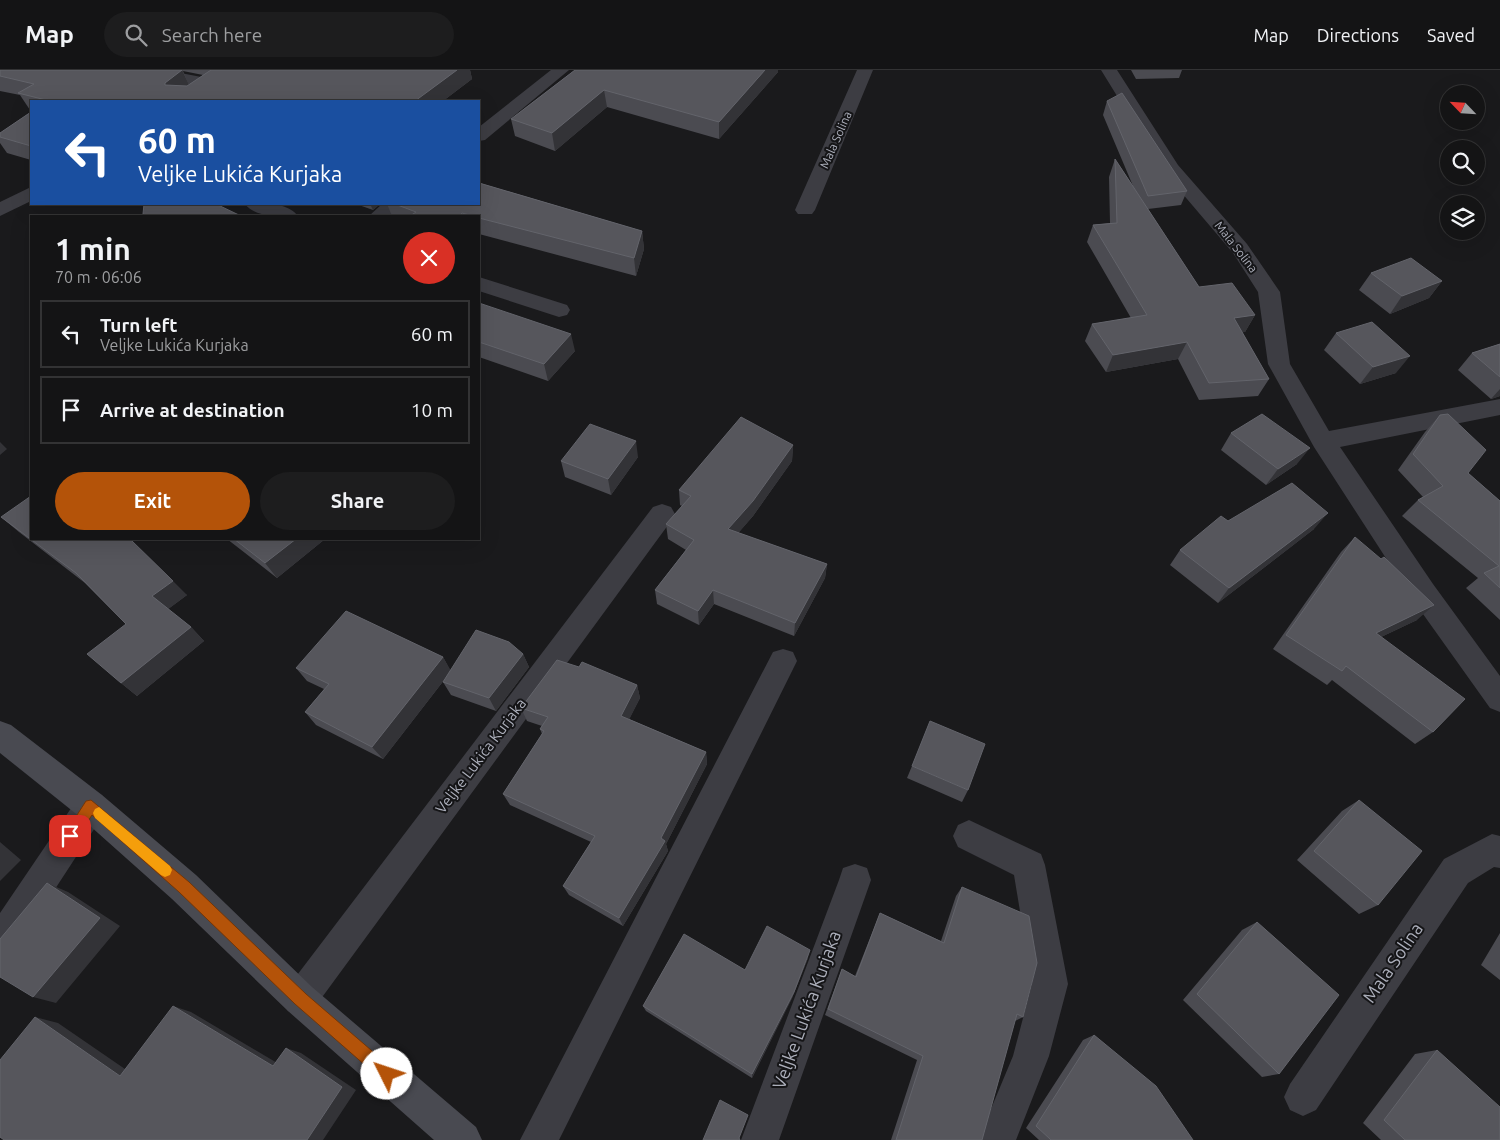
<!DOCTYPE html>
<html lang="en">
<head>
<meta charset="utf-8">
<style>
	:root { --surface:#141415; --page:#1d1d1e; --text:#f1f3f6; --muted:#9d9ea0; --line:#333334; --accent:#b45309 }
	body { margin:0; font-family:Ubuntu,sans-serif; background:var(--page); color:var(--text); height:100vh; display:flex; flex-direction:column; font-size:19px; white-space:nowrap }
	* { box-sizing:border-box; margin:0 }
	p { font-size:16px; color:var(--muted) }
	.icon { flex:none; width:28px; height:28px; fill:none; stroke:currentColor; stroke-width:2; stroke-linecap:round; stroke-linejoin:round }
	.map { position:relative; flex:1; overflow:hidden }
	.sheet { position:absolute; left:30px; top:145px; width:450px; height:325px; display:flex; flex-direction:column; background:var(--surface); border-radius:0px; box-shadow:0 5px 20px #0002,0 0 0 1px var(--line) }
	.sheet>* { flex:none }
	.top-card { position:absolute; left:30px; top:30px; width:450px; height:105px; border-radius:0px; box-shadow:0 5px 20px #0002,0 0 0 1px var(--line); background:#1a4fa0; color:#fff; overflow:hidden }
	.needle { width:32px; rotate:295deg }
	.tools { position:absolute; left:1440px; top:15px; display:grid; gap:10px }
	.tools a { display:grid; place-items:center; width:45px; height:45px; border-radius:50%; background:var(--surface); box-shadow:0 5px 20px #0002,0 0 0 1px var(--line); font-size:25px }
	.pin { position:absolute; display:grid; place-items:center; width:42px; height:42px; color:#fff; margin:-21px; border-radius:10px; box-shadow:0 2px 8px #0006 }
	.me { position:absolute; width:55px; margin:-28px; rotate:311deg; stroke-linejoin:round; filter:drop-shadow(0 0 4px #0008) }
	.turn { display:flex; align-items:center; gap:18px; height:105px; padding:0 25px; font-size:22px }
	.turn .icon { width:65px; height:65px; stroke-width:2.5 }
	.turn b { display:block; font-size:35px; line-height:42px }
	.round { display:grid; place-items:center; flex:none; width:52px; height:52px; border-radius:26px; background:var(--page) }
	.overview { display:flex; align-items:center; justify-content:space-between; height:85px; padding:0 25px }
	h1 { font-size:30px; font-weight:700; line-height:38px }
	.cta { display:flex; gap:10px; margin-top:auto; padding:10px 25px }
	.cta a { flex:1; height:58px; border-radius:30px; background:var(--accent); color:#fff; font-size:20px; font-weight:700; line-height:58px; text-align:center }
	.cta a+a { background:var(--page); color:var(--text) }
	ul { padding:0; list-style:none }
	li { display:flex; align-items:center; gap:15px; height:68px; margin:0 10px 8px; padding:0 15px; border:2px solid var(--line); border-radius:0px }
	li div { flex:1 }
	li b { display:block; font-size:19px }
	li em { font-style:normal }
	header { display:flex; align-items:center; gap:30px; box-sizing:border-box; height:70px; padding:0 25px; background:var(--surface); border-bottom:1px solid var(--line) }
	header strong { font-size:24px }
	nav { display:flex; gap:28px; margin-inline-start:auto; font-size:18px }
	.search { width:350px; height:45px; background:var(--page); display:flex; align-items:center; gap:12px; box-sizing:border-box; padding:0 18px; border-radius:28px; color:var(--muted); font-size:19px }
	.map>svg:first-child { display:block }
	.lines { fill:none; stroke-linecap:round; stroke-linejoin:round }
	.street { fill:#3d3d43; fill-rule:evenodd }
	.secondary { fill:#494a51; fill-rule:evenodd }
	.wall { fill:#4b4b51; fill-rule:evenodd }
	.shaded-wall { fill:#333337 }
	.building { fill:#56565c; stroke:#63646b }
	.route { fill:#b45309; stroke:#753606 }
	.slow { fill:#f59e0b }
	.labels { text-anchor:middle; stroke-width:4; stroke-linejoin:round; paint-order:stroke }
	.far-street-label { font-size:12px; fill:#acafbb; stroke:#151517 }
	.street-label { font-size:15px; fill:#acafbb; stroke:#151517 }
	.near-street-label { font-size:18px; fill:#acafbb; stroke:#151517 }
</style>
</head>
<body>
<header>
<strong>Map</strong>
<div class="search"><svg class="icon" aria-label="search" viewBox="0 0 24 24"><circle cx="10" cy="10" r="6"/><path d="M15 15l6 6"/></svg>Search here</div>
<nav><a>Map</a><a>Directions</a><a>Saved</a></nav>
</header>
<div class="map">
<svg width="1500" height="1070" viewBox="0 0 1500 1070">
	<rect width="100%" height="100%" fill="#1a1a1c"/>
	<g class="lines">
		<path class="street" d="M130,0h35l52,10 3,4 -3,4 -6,1 -73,-14 -6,-1z
			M551,0h18l-84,70 -6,1v-14z
			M857,0h16l-58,140 -3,4h-14l-3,-4z
			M1101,0h16l61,95 69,79 33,48 10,72 39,67 171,-32v16l-160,32 93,137 67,92v36l-10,-4 -77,-108 -99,-153 -46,-83 -10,-72 -25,-39 -69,-81z
			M31,117v14l-31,15v-14z
			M245,134c16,-1 43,-2 53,12 -15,1 -43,2 -53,-12z
			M382,134h22l-13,12h-22z
			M479,207l88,28 3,5 -3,5 -8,2 -80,-26z
			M662,434l9,3 4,7 -4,7 -359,490 -12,6 -12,-6 -6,-12 6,-12 365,-480z
			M783,579l10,3 4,9 -238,479h-39l253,-488z
			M91,721l11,4 5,11 -5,11 -90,138 -12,5v-47l80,-118z
			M969,750l72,34 4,11 23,119 -19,72 -33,84h-38l35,-84 19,-72 -18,-109 -56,-28 -5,-11 5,-11z
			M1492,764l8,2v32l-6,-1 -26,16 -152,227 -13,6 -13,-6 -6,-13 6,-13 154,-225z
			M855,794l12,4 4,12 -92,260h-38l98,-260 4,-12z"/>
		<path class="secondary" d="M0,651l11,4 91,70 94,80 116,112 164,140 6,13h-48l-146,-129 -116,-112 -92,-82 -80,-64z"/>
	</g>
	<path class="wall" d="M0,0h470l2,9 -29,22h-412v9h-1l-10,-15 -20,-4zM183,1l20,4 -14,10z
		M575,0l203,2 -59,67 -112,-32 -52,44 -40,-15 -4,-17z
		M1131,0h51l-3,8 -43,1z
		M1107,31l80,90 -6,14 -33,4 51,78 56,28 -10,17h-3l27,47 -11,17 -59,4 -21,-41 -72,13 -21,-31 7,-17 39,-6 -44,-76 6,-17 17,-2 -1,-46 6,-18 18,27 -30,-71z
		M31,42v48l-24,-7 -7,-10v-10z
		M480,113l162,48 2,18 -8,27 -157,-42v-18h-87l-5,-12h92z
		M356,134h24l-7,6z
		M1371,203l71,8 -13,17 -39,16 -31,-24z
		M479,233l96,48 -27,30 -69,-24z
		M1336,263l60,40 -36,11 -36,-34z
		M1500,274v52l-9,3 -33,-29 14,-17z
		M1440,345l28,58 32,28v119l-34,-32 12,-10 -76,-62 16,-16 5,-3 -25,-27 27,-38z
		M1231,363l66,31 -31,21 -45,-35z
		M793,375l-1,16 -39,55 -15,17 89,31 -2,14 -31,58 -80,-32 -15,21 -42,-21 -2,-14 31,-40 -18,-11 -2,-15 16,-18 -2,-1 -1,-15z
		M638,387l-27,38 -46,-18 -4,-16z
		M1,447l186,78 -19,14 23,18 13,14 -67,55 -16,-13 5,-59 -41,-41 -66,-51z
		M1228,451l86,8 -96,74 -48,-38 10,-15z
		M1355,467l62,83 -36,17 52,95 -18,12 -83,-64 -5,5 -54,-36 68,-97z
		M227,469h98l-48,39z
		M523,584l6,13 -33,44 -45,-16 -8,-13 5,-7 -65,84 -67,-34 -11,-13 19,-23 -17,-8 -11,-13 147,-11 7,13z
		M579,597l58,18 3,13 -11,21 77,33 1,12 -41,80 2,7 -45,75 -54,-31 -6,-9 28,-44 -81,-37 -7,-11 39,-60 -2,-5 2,-3 -15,-5 -6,-13z
		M912,696l56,24 -6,12 -55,-24z
		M1359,730l19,105 -19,9 -62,-54 45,-49z
		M962,817l61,130 -8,4 -33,119h-91l26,-80 -92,-45 17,-46 13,7 25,-63 61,28 15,-45z
		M1257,852l22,152 -17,3 -79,-77 59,-70z
		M1500,863v47l-19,-15z
		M808,888l-16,40 -40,80 -106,-67 -3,-5 102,-36z
		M1094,965l99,105h-154l-13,-12 57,-88z
		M1437,980l63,90h-119l-18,-17 52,-69z"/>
	<path class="shaded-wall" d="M182,0l8,17 -25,-2v-2z
		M457,0h13l2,9 -29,22h-28z
		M765,0h13v2l-59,67v-17z
		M604,20l3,17 -52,44 -3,-18z
		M370,134h10l-7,6z
		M642,161l2,18 -8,27 -2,-18z
		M1442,211l-13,17 -39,16 12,-18z
		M1255,245l-10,17 -21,4 10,-18z
		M571,264l4,17 -27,30 -4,-17z
		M1187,272l-9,17 -72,13 7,-17z
		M1410,286l-14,17 -36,11 13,-17z
		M1500,319v7l-9,3z
		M636,371l2,16 -27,38 -3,-16z
		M0,372l7,7 -7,6z
		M793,375l-1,16 -39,55 -24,28 -1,-15z
		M1310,378l-13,16 -31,21 12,-16z
		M1328,443l-14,16 -96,74 11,-15z
		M296,469h29l-48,39 -12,-15z
		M827,494l-2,14 -31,58 1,-13z
		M173,511l14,14 -20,15 -15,-14z
		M713,520l1,14 -15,21 -1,-14z
		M1434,535l-17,15 -57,27 16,-14z
		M191,557l13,14 -67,55 -16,-13z
		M523,584l6,13 -33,44 -7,-13z
		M443,587l8,14 -68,88 -11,-12z
		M637,615l3,13 -15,30 -4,-12z
		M706,682l1,12 -41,80 2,7 -45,75 -4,-8z
		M0,772l21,18 -21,21z
		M47,813l21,9 52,34 -64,77 -23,-6z
		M810,880l-2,8 -16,40 -40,80v-4z
		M173,936l18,6 98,58 -16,-4z
		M35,947l23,6 83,57 -21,-4z
		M286,978l15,5 55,37 -33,50h-16z"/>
	<path class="building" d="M0,0h182l-17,13v2l22,1 24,-16h246l-42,31h-366h1l-32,-8 16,-9 -34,-8z
		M575,0h190l-46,52 -115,-32 -52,43 -41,-14z
		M1122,23l65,98 -39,5 -41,-95z
		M31,42v34l-31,-9v-4z
		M1115,89l84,128 33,-4 23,32 -21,3 35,61 -60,4 -22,-41 -74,13 -21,-31 55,-9 -54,-90 24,-2z
		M479,113l163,48 -8,27 -155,-40v-2h-6l-11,-3 -3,3h-49l6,-4 -21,-8h84z
		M144,134h72l25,12h-91l-7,-2z
		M1411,188l31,23 -40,15 -31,-23z
		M479,233l92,31 -27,30 -65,-22z
		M1372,252l38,34 -37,11 -37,-34z
		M1500,274v33l-28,-24z
		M1262,344l48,34 -32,21 -47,-36z
		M1448,344l38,36 -18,23 32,28v87l-16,-15 15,-7 -81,-66 25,-14 -30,-32 27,-39z
		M741,347l52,28 -40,56 -25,28 99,35 -32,59 -82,-33 -15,21 -43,-21 39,-50 -28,-16 25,-28 -12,-6z
		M590,354l46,17 -28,38 -47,-18z
		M1292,413l36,30 -99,75 -49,-38 41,-34 7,5z
		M31,426v43h99l43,42 -21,15 39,31 -70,56 -34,-29 39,-30 -50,-51 -75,-56z
		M1355,467l26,22 3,-2 50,48 -58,28 89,66 -32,33 -87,-66 -4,5 -56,-36z
		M234,469h62l-31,24z
		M346,541l97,46 -71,90 -67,-35 24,-28 -33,-16z
		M476,560l33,12 14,12 -34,44 -46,-16z
		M557,590l22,7 3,-5 55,23 -16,31 85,36 -45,86 4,3 -46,77 -56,-32 32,-50 -92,-42 41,-63 -4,-2 8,-12 -27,-9z
		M930,651l55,23 -17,46 -56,-24z
		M1359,730l63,51 -44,54 -64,-54z
		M47,813l53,35 -67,79 -33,-20v-38z
		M962,817l67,29 8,47 -14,54 -6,-3 -35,126h-86l27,-84 -95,-47 14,-40 14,8 24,-64 64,30z
		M1257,852l82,73 -60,79 -82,-80z
		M767,856l43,24 -16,42 -42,82 -109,-68 41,-72 61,36z
		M173,936l100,60 13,-18 56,39 -35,53h-303l-4,-3v-77l35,-43 85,59z
		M1094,965l62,51 37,54h-142l-15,-14z
		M1437,980l63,57v33h-95l-21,-20z
		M720,1030l28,15 -9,23 1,2h-37z"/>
	<path class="route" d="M91,730l98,82 117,112 87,75 2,5 -2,6 -6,2 -5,-2 -87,-76 -116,-112 -87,-77 -17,26 -5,2 -4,-2 -2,-5 2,-4 20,-31z"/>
	<path class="slow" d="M99,737l71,59 2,4 -2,5 -5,2 -4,-2 -66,-57 -2,-5 2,-4z"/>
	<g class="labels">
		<g class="far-street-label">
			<text transform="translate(836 70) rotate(-66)" y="4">Mala Solina</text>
			<text transform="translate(1236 177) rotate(52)" y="4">Mala Solina</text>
		</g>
		<g class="street-label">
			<text transform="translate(481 686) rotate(-53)" y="5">Veljke Lukića Kurjaka</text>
		</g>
		<g class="near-street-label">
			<text transform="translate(1393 893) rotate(-56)" y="6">Mala Solina</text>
			<text transform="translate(807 940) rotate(-70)" y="6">Veljke Lukića Kurjaka</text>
		</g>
	</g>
</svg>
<div class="tools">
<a><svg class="needle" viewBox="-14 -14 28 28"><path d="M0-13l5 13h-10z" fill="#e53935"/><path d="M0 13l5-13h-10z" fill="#9d9ea0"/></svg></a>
<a><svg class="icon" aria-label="search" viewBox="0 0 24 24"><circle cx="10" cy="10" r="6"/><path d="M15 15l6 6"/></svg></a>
<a><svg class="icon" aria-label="layers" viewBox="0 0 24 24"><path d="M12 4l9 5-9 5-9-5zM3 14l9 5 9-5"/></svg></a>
</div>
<div class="pin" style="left:70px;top:766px;background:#d93025"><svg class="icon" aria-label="arrive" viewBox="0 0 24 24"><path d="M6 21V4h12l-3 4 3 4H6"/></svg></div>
<svg class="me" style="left:387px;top:1004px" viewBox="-20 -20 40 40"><circle r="19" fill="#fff"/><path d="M0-13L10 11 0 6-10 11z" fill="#b45309"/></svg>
<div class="top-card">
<div class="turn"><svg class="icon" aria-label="left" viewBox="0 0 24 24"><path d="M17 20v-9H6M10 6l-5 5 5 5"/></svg><div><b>60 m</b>Veljke Lukića Kurjaka</div></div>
</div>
<section class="sheet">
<div class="overview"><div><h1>1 min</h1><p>70 m · 06:06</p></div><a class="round" style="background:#d93025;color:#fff"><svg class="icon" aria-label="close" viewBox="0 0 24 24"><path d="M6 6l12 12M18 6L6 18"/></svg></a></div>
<ul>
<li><svg class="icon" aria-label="left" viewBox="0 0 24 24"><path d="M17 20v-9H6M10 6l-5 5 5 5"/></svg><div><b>Turn left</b><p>Veljke Lukića Kurjaka</p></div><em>60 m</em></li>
<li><svg class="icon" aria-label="arrive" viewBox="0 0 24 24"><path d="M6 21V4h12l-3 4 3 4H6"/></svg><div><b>Arrive at destination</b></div><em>10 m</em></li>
</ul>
<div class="cta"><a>Exit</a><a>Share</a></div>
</section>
</div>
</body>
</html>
